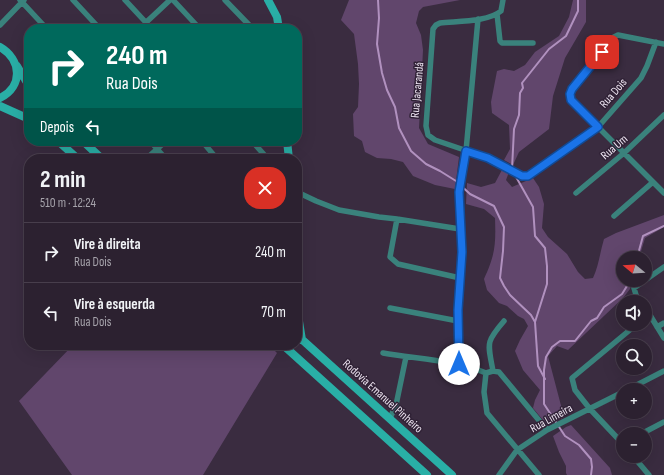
<!DOCTYPE html>
<html lang="pt">
<head>
<meta charset="utf-8">
<style>
	:root { --surface:#2c2130; --page:#382e3c; --text:#f1f3f6; --muted:#a6a3ab; --line:#483e4c }
	body { margin:0; font-family:"Sofia Sans Condensed",sans-serif; background:var(--page); color:var(--text); height:100vh; display:flex; flex-direction:column; font-size:15px; white-space:nowrap }
	* { box-sizing:border-box; margin:0 }
	p { font-size:13px; color:var(--muted) }
	.icon { flex:none; width:22px; height:22px; fill:none; stroke:currentColor; stroke-width:2; stroke-linecap:round; stroke-linejoin:round }
	.map { position:relative; flex:1; overflow:hidden }
	.panel { position:absolute; left:24px; top:154px; width:278px; height:196px; display:flex; flex-direction:column; background:var(--surface); border-radius:16px; box-shadow:0 4px 16px #0002,0 0 0 1px var(--line) }
	.panel>* { flex:none }
	.guide { position:absolute; left:24px; top:24px; width:278px; height:122px; border-radius:16px; box-shadow:0 4px 16px #0002,0 0 0 1px var(--line); background:#00695c; color:#fff; overflow:hidden }
	.needle { width:26px; rotate:288deg }
	.tools { position:absolute; left:616px; top:251px; display:grid; gap:8px }
	.tools a { display:grid; place-items:center; width:36px; height:36px; border-radius:50%; background:var(--surface); box-shadow:0 4px 16px #0002,0 0 0 1px var(--line); font-size:20px }
	.pin { position:absolute; display:grid; place-items:center; width:34px; height:34px; color:#fff; margin:-17px; border-radius:8px; box-shadow:0 2px 6px #0006 }
	.me { position:absolute; width:44px; margin:-22px; rotate:0deg; stroke-linejoin:round; filter:drop-shadow(0 0 3px #0008) }
	.turn { display:flex; align-items:center; gap:14px; height:84px; padding:0 16px; font-size:18px }
	.turn .icon { width:52px; height:52px; stroke-width:2.5 }
	.turn b { display:block; font-size:28px; line-height:34px }
	.then { display:flex; align-items:center; height:38px; padding:0 16px; background:#0003; gap:8px; font-size:15px }
	.round { display:grid; place-items:center; flex:none; width:42px; height:42px; border-radius:16px; background:var(--page) }
	.head { display:flex; align-items:center; justify-content:space-between; height:68px; padding:0 16px }
	h1 { font-size:24px; font-weight:700; line-height:30px }
	ul { padding:0; list-style:none }
	li { display:flex; align-items:center; gap:12px; height:60px; padding:0 16px; border-top:1px solid var(--line) }
	li div { flex:1 }
	li b { display:block; font-size:15px }
	li em { font-style:normal }
	.map>svg:first-child { display:block }
	.green { fill:#61466c }
	.lines { fill:none; stroke-linecap:round; stroke-linejoin:round }
	.stream { stroke:#b191bf; stroke-width:2 }
	.street { stroke:#3a827c; stroke-width:5.5 }
	.secondary { stroke:#29afa6; stroke-width:8 }
	.route-casing { stroke:#114b97; stroke-width:10 }
	.route { stroke:#1a73e8; stroke-width:7 }
	.labels { text-anchor:middle; stroke-width:3; stroke-linejoin:round; paint-order:stroke }
	.street-label { font-size:12px; fill:#efe6f3; stroke:#302236 }
</style>
</head>
<body>
<div class="map">
<svg width="664" height="475" viewBox="0 0 664 475">
	<rect width="100%" height="100%" fill="#3a2c40"/>
	<path class="green" d="M349,0h111l-37,7 -4,4 -3,12 5,12 2,15 -4,78 9,16 31,13 -4,32 -20,-4 -22,-9 -10,-14 -12,-3 -14,-1 -12,-6 -3,-11 -8,-5 -1,-22 5,-7 1,-23 -1,-20 -4,-30 -13,-14z
		M573,0h13v22l-21,36 -12,38 -4,33 -30,23 -6,13 -9,-5 6,-11 -1,-24 -17,-12 -1,-11 6,-31 7,-2 10,2 11,-6 10,-13 24,-16 10,-19z
		M503,168l6,4 -3,8 6,7 21,-9 6,9 5,17 -2,24 6,9 19,17 11,18 7,7 8,-1c6,-13 7,-26 11,-39l12,-6 48,-18v12l-19,11 -6,20h-16v22h9l-2,9 -7,9 -55,52 -11,-4 -9,10 16,61 -16,9 -15,-18 2,-8 5,-10 -17,-20 -8,-19 5,-11 8,-14 -4,-7 -6,-3 -11,-10 -8,-3 -12,-13 -3,-11c11,-24 12,-34 11,-61l-11,-9 -18,-5 1,-21 14,4 14,-4z
		M73,345h196l8,8 -74,122h-131l-53,-74z
		M571,425l39,43 2,7h-45l-1,-2v-7l-7,-14 -6,-16 13,-9z"/>
	<g class="lines">
		<path class="stream" d="M378,0l1,18 -2,26 5,29 5,17 8,17 4,21 12,23 15,13 14,7 16,10 14,13 24,12 10,21 -1,24 -3,27 4,8 6,9 21,20 4,7
			M512,169l2,-40 5,-14 1,-22 3,-5 -1,-5 27,-34 17,-13 12,-25v-11
			M515,175l18,32 2,29 10,12 2,18v18l-12,38 3,44 7,13
			M637,258l6,-22 21,-10
			M591,475l1,-8 -1,-8 -12,-14 -14,-9 -21,-32v-34l2,-13 6,-10 8,-6h15l16,-20 6,-3 7,-11 18,-13 5,-8 3,-6"/>
		<path class="street" d="M20,0l27,29
			M73,0l27,29
			M125,0l27,29
			M173,0l27,29
			M225,0l28,29
			M503,0l-2,11c-13,11 -44,10 -61,12l-4,2 -3,4 -7,97 2,9 7,5 53,18 34,18h6l4,-2 66,-47 43,-49 6,-12 9,-24
			M497,14l3,27 2,2h31
			M0,25l24,-25
			M139,29l31,-29
			M664,44l-46,-9 -4,2 -42,52 -2,6 1,5 93,93
			M150,141l16,18
			M202,141l15,18
			M252,141l16,18
			M146,159l20,-18
			M297,192l19,9 23,9 40,7 18,2 63,10
			M576,193l48,-40 40,-38
			M614,216l39,-34
			M397,219l-7,38 8,7 62,14
			M641,302l-5,-7 -2,-7 30,-21
			M645,307l19,31
			M390,308l68,13
			M657,327l7,-4
			M383,353c34,6 72,7 103,20
			M459,364l-1,-54 4,-58 -3,-61 7,-40 12,-132
			M493,371c-5,-28 -8,-28 11,-50
			M486,373l-2,19 3,21 52,62
			M486,373l7,-2 6,1 48,58
			M627,390l37,-19
			M390,418l6,-13 10,-48
			M641,434l23,-12
			M623,444l-33,-35 -15,-19 -3,-12 65,-54
			M633,456l16,19
			M499,475l18,-25 30,-20 76,-38"/>
		<path class="secondary" d="M268,0l9,17 2,12
			M0,47c21,12 24,39 0,51
			M17,66l12,20
			M0,106l29,13
			M58,141l20,18
			M83,141l19,18
			M287,141l2,18
			M297,309l5,31
			M297,335l155,140
			M283,345l144,130"/>
	</g>
	<g class="lines">
		<g class="route-casing">
			<path id="route" d="M459,364l-1,-54 4,-58 -3,-60 7,-41 22,7 34,18h6l70,-49 -27,-27 -1,-6 2,-5 30,-37"/>
		</g>
		<use href="#route" class="route"/>
	</g>
	<g class="labels">
		<g class="street-label">
			<text transform="translate(417 90) rotate(-85)" y="4">Rua Jacarandá</text>
			<text transform="translate(613 93) rotate(-49)" y="4">Rua Dois</text>
			<text transform="translate(614 147) rotate(-41)" y="4">Rua Um</text>
			<text transform="translate(383 396) rotate(42)" y="4">Rodovia Emanuel Pinheiro</text>
			<text transform="translate(551 418) rotate(-29)" y="4">Rua Limeira</text>
		</g>
	</g>
</svg>
<div class="tools">
<a><svg class="needle" viewBox="-14 -14 28 28"><path d="M0-13l5 13h-10z" fill="#e53935"/><path d="M0 13l5-13h-10z" fill="#a6a3ab"/></svg></a>
<a><svg class="icon" aria-label="sound" viewBox="0 0 24 24"><path d="M4 9h4l5-4v14l-5-4H4zM17 9q2 3 0 6"/></svg></a>
<a><svg class="icon" aria-label="search" viewBox="0 0 24 24"><circle cx="10" cy="10" r="6"/><path d="M15 15l6 6"/></svg></a>
<a>+</a>
<a>−</a>
</div>
<div class="pin" style="left:602px;top:52px;background:#d93025"><svg class="icon" aria-label="arrive" viewBox="0 0 24 24"><path d="M6 21V4h12l-3 4 3 4H6"/></svg></div>
<svg class="me" style="left:459px;top:364px" viewBox="-20 -20 40 40"><circle r="19" fill="#fff"/><path d="M0-13L10 11 0 6-10 11z" fill="#1a73e8"/></svg>
<div class="guide">
<div class="turn"><svg class="icon" aria-label="right" viewBox="0 0 24 24"><path d="M7 20v-9h11M14 6l5 5-5 5"/></svg><div><b>240 m</b>Rua Dois</div></div>
<div class="then">Depois<svg class="icon" aria-label="left" viewBox="0 0 24 24"><path d="M17 20v-9H6M10 6l-5 5 5 5"/></svg></div>
</div>
<section class="panel">
<div class="head"><div><h1>2 min</h1><p>510 m · 12:24</p></div><a class="round" style="background:#d93025;color:#fff"><svg class="icon" aria-label="close" viewBox="0 0 24 24"><path d="M6 6l12 12M18 6L6 18"/></svg></a></div>
<ul>
<li><svg class="icon" aria-label="right" viewBox="0 0 24 24"><path d="M7 20v-9h11M14 6l5 5-5 5"/></svg><div><b>Vire à direita</b><p>Rua Dois</p></div><em>240 m</em></li>
<li><svg class="icon" aria-label="left" viewBox="0 0 24 24"><path d="M17 20v-9H6M10 6l-5 5 5 5"/></svg><div><b>Vire à esquerda</b><p>Rua Dois</p></div><em>70 m</em></li>
</ul>
</section>
</div>
</body>
</html>
